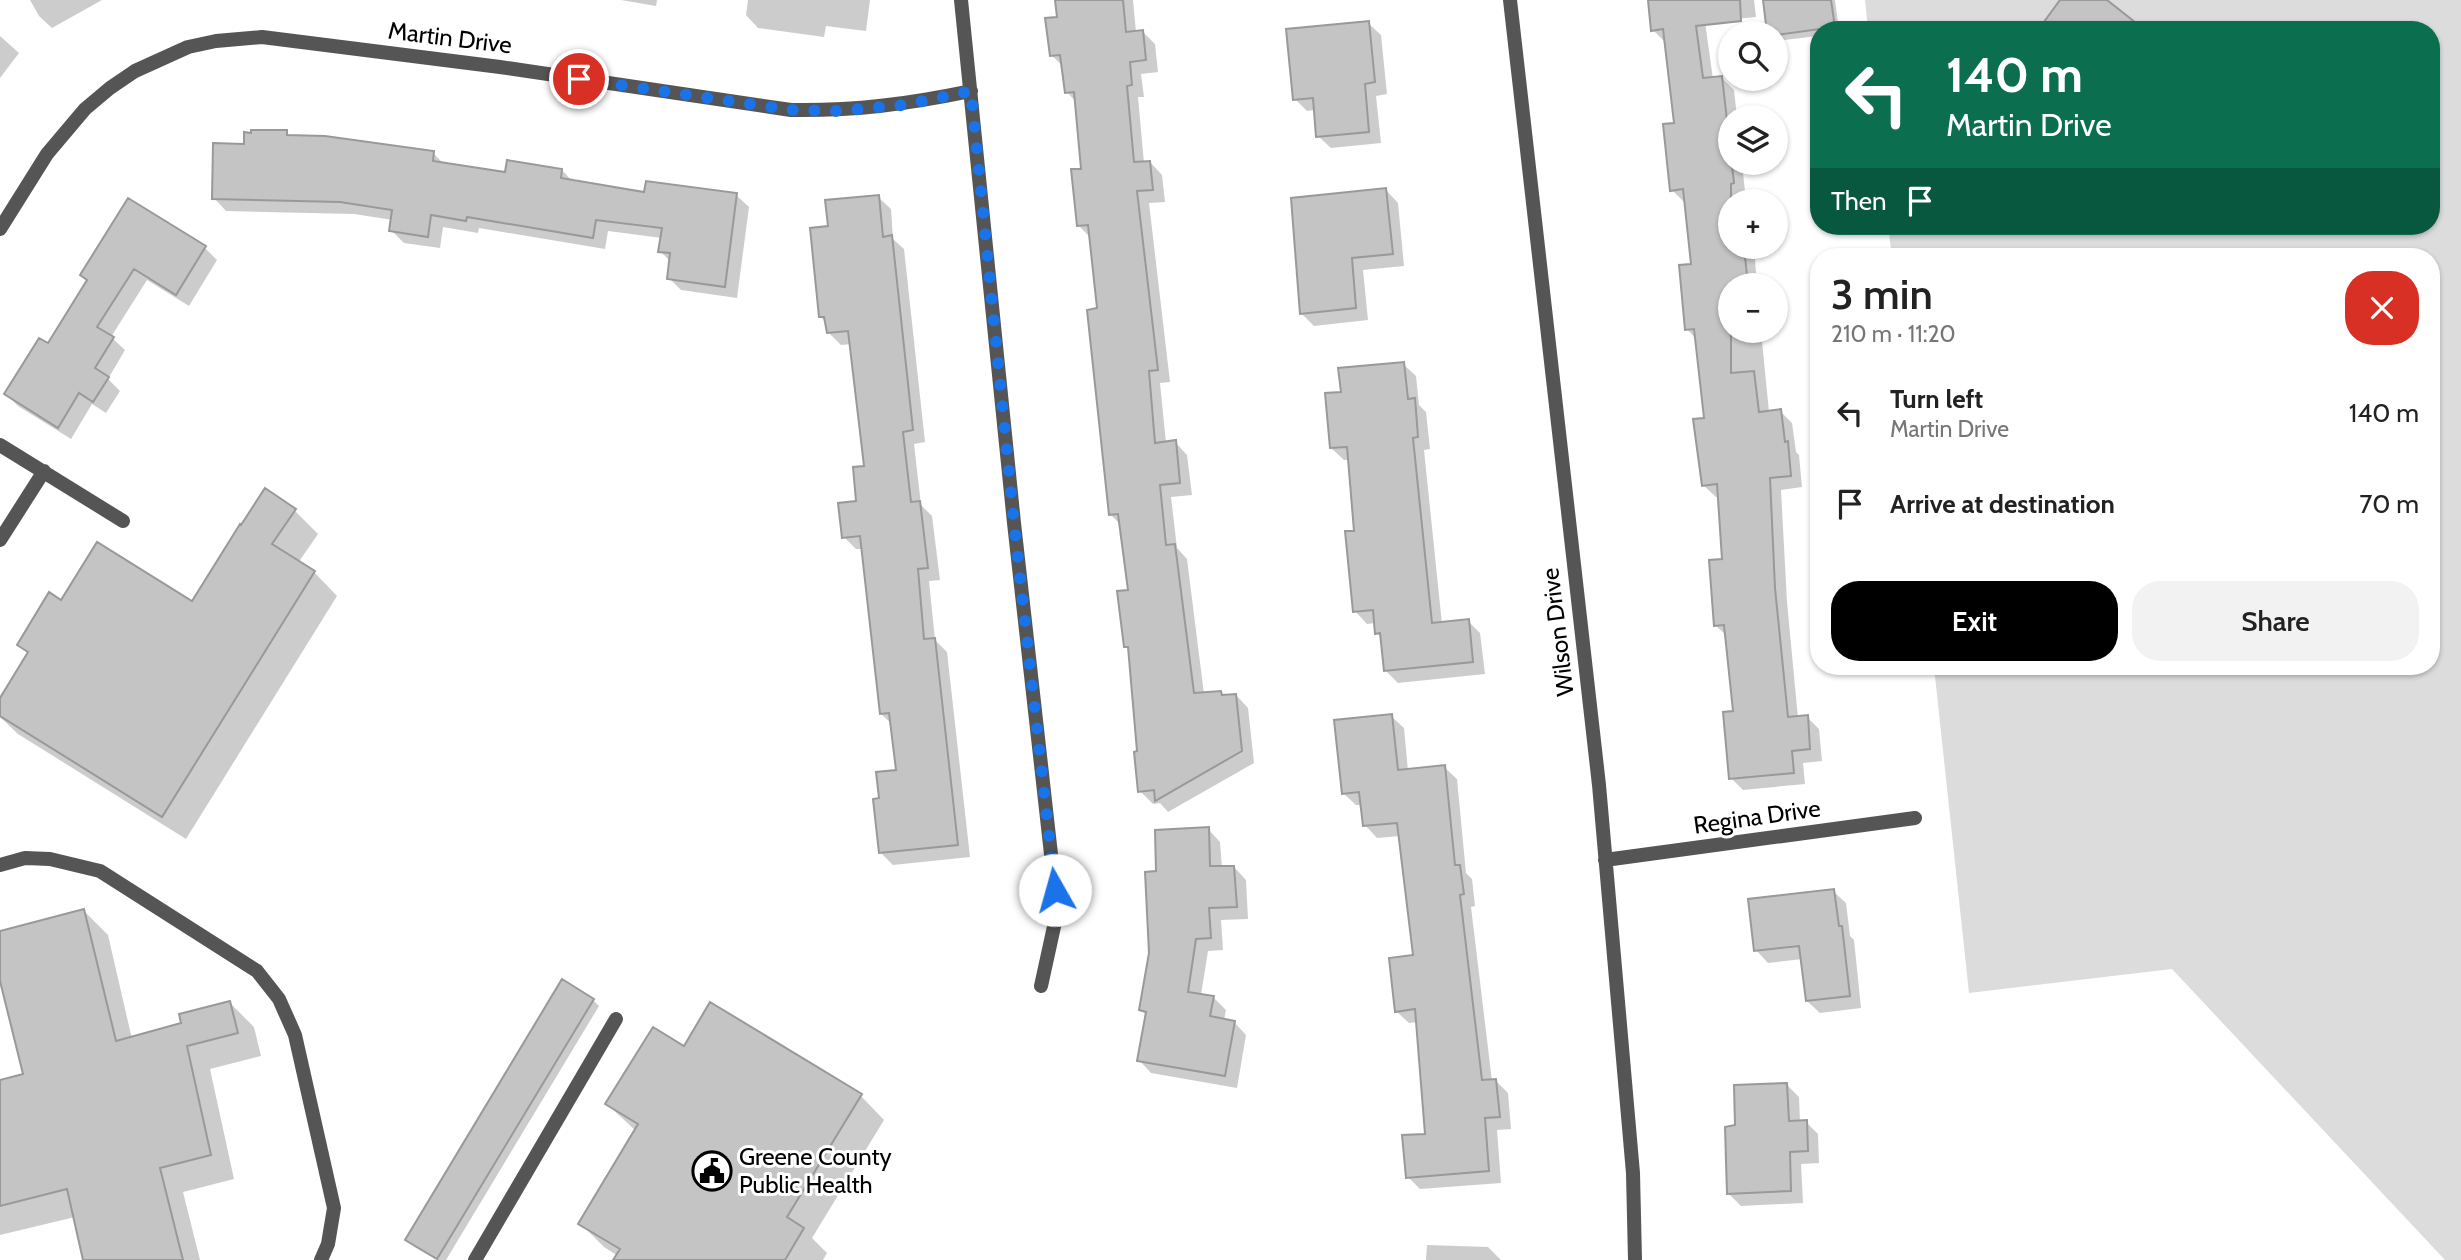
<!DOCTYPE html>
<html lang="en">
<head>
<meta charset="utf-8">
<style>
	:root { --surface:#fff; --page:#f2f2f2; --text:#222; --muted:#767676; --accent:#000 }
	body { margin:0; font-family:Cabin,sans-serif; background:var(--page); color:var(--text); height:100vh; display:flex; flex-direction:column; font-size:26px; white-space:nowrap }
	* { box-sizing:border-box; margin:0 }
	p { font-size:23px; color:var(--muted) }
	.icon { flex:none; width:38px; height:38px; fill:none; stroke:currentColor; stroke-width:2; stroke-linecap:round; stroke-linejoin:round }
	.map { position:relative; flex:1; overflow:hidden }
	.panel { position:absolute; left:1810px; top:248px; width:630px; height:427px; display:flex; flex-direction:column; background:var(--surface); border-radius:28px; box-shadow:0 2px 5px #0004 }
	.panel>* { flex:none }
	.banner { position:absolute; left:1810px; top:21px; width:630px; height:214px; border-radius:28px; box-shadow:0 2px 5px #0004; background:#0b6e4f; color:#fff; overflow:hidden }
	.tools { position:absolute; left:1718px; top:21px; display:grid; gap:14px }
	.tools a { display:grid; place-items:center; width:70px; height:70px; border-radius:50%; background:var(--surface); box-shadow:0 2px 5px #0004; font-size:35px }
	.pin { position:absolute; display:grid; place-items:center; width:60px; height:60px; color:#fff; margin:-30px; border:4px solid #fff; border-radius:50%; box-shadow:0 2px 7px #0007 }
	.me { position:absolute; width:77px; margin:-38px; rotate:353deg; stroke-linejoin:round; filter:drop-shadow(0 0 5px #0008) }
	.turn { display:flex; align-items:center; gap:24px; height:147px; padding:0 21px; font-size:32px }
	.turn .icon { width:91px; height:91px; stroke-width:2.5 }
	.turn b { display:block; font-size:49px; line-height:60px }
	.then { display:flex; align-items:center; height:66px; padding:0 21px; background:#0003; gap:14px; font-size:26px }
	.round { display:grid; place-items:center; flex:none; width:74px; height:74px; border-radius:28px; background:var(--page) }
	.summary { display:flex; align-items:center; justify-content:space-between; height:119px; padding:0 21px }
	h1 { font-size:42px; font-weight:600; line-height:52px }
	.cta { display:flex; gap:14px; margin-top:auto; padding:14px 21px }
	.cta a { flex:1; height:80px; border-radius:28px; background:var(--accent); color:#fff; font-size:28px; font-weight:600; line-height:80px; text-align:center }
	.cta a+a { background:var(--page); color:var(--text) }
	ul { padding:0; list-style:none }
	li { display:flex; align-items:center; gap:21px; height:91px; padding:0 21px }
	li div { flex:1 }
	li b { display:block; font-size:26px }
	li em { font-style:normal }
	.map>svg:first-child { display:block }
	.green { fill:#dcdcdc }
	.shadow { fill:#0003 }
	.building { fill:#c4c4c4; stroke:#999; stroke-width:2 }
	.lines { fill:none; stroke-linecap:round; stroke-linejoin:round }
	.lane { stroke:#555; stroke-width:14 }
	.street { stroke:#555; stroke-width:14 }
	.route { stroke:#1a73e8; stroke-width:12; stroke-dasharray:0 21.6 }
	.labels { text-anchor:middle; stroke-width:6; stroke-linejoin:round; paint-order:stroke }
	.street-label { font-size:24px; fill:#000; stroke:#fff }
	.poi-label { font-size:24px; fill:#000; stroke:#fff; text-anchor:start }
</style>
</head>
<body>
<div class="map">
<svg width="2461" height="1260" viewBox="0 0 2461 1260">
	<rect width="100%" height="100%" fill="#fff"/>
	<path class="green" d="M1865,0h596v1260h-16l-273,-291 -203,24 -35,-326h497v-410h-539l-4,-31h543v-196h-563z"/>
	<path class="shadow" d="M30,0h72l-50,28 -13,-12z
		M621,0h36l-1,6z
		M748,0h122l-4,31 -40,-5 -2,11 -66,-9 -12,-13z
		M1057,0h76l3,32h7l12,12 3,28 -17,2 3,23h-6l6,66 6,-1 12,13 3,27 -16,1 21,179 -10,1 6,60 9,-1 12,13 5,40 -21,2 6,51 10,11 17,135 16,-2 5,5 11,-2 12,13 6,55 -86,49 -8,-9 -7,1 -13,-13 -1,-39 -9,-102 -4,-4 4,-55 -9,-66 -11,-11 -11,-204 -8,-72 -13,-13 5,-54 -7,-69 -9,-10 -3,-25 -13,-12 8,-37z
		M1649,0h105l2,17 -51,5 8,57 9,-1 12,12 3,27h-6v46h11l4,38h-15v46h23l3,38h-26v46h30l8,81 11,-1 12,12 4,29 3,3 3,32 -21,3 6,112 11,116 9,-1 12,12 3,32 -19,2 2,21 -62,6 -12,-12 4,-65 -8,-77 -12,-11 9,-64 -4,-64h-4l-13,-12 3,-66 -9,-79 -10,-11 6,-63 -9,-64 -12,-12 3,-65 -9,-82 -13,-13z
		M1764,0h71l4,30h-21v6l-42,5v-8h-7z
		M1368,23l13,12 6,59 -11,2 5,47 -50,5 -13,-12 -2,-26 -9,1 -12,-12z
		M0,36l19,17 -19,25z
		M286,132l6,5 141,16 12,12 61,9 56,-4 11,12 73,12 90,1 13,12 -12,91 -56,-8 -12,-12 2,-16 -11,-11 2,-13 -54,-7 -3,18 -126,-21 -1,5 -35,-6 -3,21 -36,-5 -13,-13 2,-10 -39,-6 -128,-3 -12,-13 32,-53z
		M1386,190l12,13 6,63 -41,4 5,50 -54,6 -12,-12z
		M878,197l13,12 2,30 11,10 21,193 -11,2 7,61 11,11 8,64 -11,1 6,59 12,12 23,205 -77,8 -13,-13v-52l18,-29 -6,-47 -11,-10 -17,-165h-8l-12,-12 14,-34 8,-35 -14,-124 -11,1 -12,-12 -2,-10 -7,-7 10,-89z
		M205,248l12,12 -28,46 -42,-26 -36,57 14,13 -17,29 12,12 -14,22 -14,-9 -21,35 -53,-33 -12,-12 42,-48 41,-65z
		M1403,364l13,12 3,29 7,7 4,37 -6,1 18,174 26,-3 12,12 5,41 -87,9 -12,-12 -4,-32 -5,-6 -1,-10 -9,1 -12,-13 1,-79 -7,-72h-5l-13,-12 11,-54z
		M266,491l29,20 23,23 -20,29 16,9 23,24 -151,243 -168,-105 -18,-17v-16l29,-46 -10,-10 43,-43 131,2z
		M1391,716l13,12 4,43 36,-4 13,12 9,94 6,6 3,27 -4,1 21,174 3,-1 13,13 3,36 -14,1 4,53 -81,6 -12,-12 19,-42 -9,-113 -9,1 -13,-12 19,-54 -15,-121 -23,2 -12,-13 -2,-20h-7l-13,-12z
		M1208,829l12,13 2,26 12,-1 12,13 2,39 -27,1 2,30 -15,1 -7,44 12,2 13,13 -2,10 10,2 12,13 -9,53 -86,-15 -12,-13 8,-45 -6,-5 10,-57 7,-80z
		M1833,891l13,12 4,33 4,4 7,68 -41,5 -13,-12 -4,-42 -35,4 -12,-13z
		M84,911l24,24 24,104 51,-15 47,-21 24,24 7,29 -51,13 24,110 -51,13 17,68h-115l-10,-43 -75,18v-153l25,-6 -25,-103v-40z
		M593,1000l6,6 -153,254h-9l-24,-14 -5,-6z
		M685,1048l176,48 23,24 -72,118 15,15 -4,7h-208l3,-4 -14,-9 -24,-24 56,-92 -29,-27z
		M1787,1085l12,12 1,25h6l12,12 1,29 -18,1 2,39 -62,3 -12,-12 8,-67z
		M1427,1245l61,2 13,13h-75z"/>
	<path class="building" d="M1055,0h68l3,32 17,-2 3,30 -16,2 2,23 -5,1 7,76 16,-1 3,29 -16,1 21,179 -9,1 6,72 21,-3 4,43 -20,2 6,60 9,-1 19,149 27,-2 1,4 14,-1 6,57 -87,50 -1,-11 -16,2 -4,-40 3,-1 -9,-104h-4l-7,-56 11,-1 -10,-76 -9,1 -22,-205 10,-2 -9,-83 -11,1 -6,-57h10l-7,-77 -9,1 -5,-38 -10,1 -5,-38 12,-1z
		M1648,0h92l1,21 -45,5 7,52 19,-2 12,107 -3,1v63h13l4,38h-17v88l23,-2 5,41 22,-3 4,33 3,-1 3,35 -21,2 5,110 13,129 20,-2 2,34 -18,2 2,22 -65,6 -6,-67 10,-1 -9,-86 -10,1 -5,-66 13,-1 -5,-75 -15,2 -9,-67 11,-1 -10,-89 -9,1 -6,-65 12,-1 -8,-75 -13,2 -7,-67 11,-1 -11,-94 -12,2z
		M1763,0h68l4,27 -59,8v-2h-9z
		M2060,0h47l38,30h-107z
		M1369,21l6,61 -10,2 4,48 -53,5 -3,-39 -20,2 -7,-71z
		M251,130h36v5l38,1 109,15 -1,10 72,11 2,-12 55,9 -1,9 83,14 2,-11 91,12 -12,94 -58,-8 3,-26 -12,-1 4,-24 -66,-8 -3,18 -126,-21 -1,4 -35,-6 -3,22 -39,-6 3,-21 -52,-8 -128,-3 1,-56 31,1v-12l7,1z
		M1386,188l7,66 -41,4 4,50 -56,6 -9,-116z
		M879,195l4,42 9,-2 21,195 -10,2 8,70 9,-1 8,67 -10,1 6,70 11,-1 23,207 -79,8 -6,-54 6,-1 -3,-26 20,-2 -7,-57 -9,1 -20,-178 -18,2 -4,-35 18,-2 -3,-34 11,-1 -16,-135 -21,2 -3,-16h-5l-9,-89 18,-2 -3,-26z
		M128,198l78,48 -30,49 -42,-26 -37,58 17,10 -19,31 14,9 -16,25 -14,-9 -21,35 -54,-34 35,-56 9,5 39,-63 -7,-5z
		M1404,362l4,37 7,-1 3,39 -5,1 19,185 37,-4 4,43 -89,9 -4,-38 -5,1 -2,-24 -20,2 -8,-81h9l-7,-84 -17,1 -5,-55 16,-1 -3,-24z
		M265,488l31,21 -24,35 43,27 -153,246 -162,-101v-18l28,-46 -11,-7 32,-53 12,8 36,-58 95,59 48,-77 1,1z
		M1392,714l6,56 47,-5 10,100h5l4,29 -4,1 22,185 14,-1 4,38 -15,1 4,53 -83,7 -4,-43 23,-1 -10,-125 -20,3 -6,-54 24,-3 -16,-132 -34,3 -4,-34 -17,2 -8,-74z
		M1209,827l1,39h24l3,41 -28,1 2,30 -15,1 -8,53 26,4 -4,20 25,5 -10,55 -88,-15 9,-49 -7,-2 10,-57 -4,-81 11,-1 -1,-41z
		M1834,889l5,37h3l8,70 -44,5 -7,-55 -45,5 -6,-52z
		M84,909l32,132 65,-18 -2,-9 51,-13 8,32 -51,13 24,109 -51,13 23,92h-100l-16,-71 -67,17v-126l23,-6 -23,-93v-50z
		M562,979l32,20 -157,260 -32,-19z
		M710,1002l152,92 -75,123 17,11 -19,32h-172l7,-11 -42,-25 60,-100 -33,-20 48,-77 31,19z
		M1787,1083l2,38 18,-1 1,31 -18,1 1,39 -64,3 -2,-67 10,-2 -1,-40z"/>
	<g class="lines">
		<path class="lane" d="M0,445l123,76
			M0,540l44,-69
			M0,865l25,-7 25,1 50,12 157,100 22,28 16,36 39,173 -6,36 -7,16
			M475,1260l141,-241"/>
		<path class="street" d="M961,0l53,523 41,367v32l-14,64
			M1510,0l89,785 34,388 2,87
			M0,229l47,-75 38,-45 25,-21 25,-17 53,-24 28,-6 46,-4 238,30 291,43c64,1 117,-6 180,-19
			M1605,860l310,-42"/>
	</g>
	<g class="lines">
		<path class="route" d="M579,79l212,31 48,1 65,-6 67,-14 43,432 41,367"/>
	</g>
	<defs>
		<g id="civic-ring" transform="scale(2.0125)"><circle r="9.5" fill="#fff" stroke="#000" stroke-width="1.5"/><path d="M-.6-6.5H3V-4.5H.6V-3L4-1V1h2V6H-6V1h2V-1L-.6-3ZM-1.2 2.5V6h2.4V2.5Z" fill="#000"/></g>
	</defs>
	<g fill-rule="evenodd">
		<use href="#civic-ring" x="712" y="1171"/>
	</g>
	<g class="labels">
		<g class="street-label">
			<text transform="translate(450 38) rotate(7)" y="8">Martin Drive</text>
			<text transform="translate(1558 632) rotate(-97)" y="8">Wilson Drive</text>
			<text transform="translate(1757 817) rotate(-8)" y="8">Regina Drive</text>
		</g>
		<g class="poi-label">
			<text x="739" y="1165">Greene County<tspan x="739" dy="28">Public Health</tspan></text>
		</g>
	</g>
</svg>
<div class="tools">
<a><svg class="icon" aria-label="search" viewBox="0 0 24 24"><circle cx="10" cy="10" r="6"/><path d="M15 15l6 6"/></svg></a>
<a><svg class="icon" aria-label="layers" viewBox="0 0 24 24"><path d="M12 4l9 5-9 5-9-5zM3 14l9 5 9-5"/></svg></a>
<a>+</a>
<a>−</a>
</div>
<div class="pin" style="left:579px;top:79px;background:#d93025"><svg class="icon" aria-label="arrive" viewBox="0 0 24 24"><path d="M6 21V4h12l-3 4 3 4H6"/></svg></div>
<svg class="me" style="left:1055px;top:890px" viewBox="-20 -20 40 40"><circle r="19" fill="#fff"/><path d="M0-13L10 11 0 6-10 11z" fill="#1a73e8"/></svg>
<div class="banner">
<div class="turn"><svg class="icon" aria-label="left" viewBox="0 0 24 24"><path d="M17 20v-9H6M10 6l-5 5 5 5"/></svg><div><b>140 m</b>Martin Drive</div></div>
<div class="then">Then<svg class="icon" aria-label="arrive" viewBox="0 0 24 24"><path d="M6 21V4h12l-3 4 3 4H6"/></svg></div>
</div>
<section class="panel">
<div class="summary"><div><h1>3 min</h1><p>210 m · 11:20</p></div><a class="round" style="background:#d93025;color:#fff"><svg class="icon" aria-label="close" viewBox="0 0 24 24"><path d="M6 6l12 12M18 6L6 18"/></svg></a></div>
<ul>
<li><svg class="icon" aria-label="left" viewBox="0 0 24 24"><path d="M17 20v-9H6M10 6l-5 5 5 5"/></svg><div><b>Turn left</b><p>Martin Drive</p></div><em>140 m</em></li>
<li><svg class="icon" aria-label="arrive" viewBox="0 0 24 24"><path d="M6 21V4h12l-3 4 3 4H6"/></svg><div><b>Arrive at destination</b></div><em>70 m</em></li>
</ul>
<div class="cta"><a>Exit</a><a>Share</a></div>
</section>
</div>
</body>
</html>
